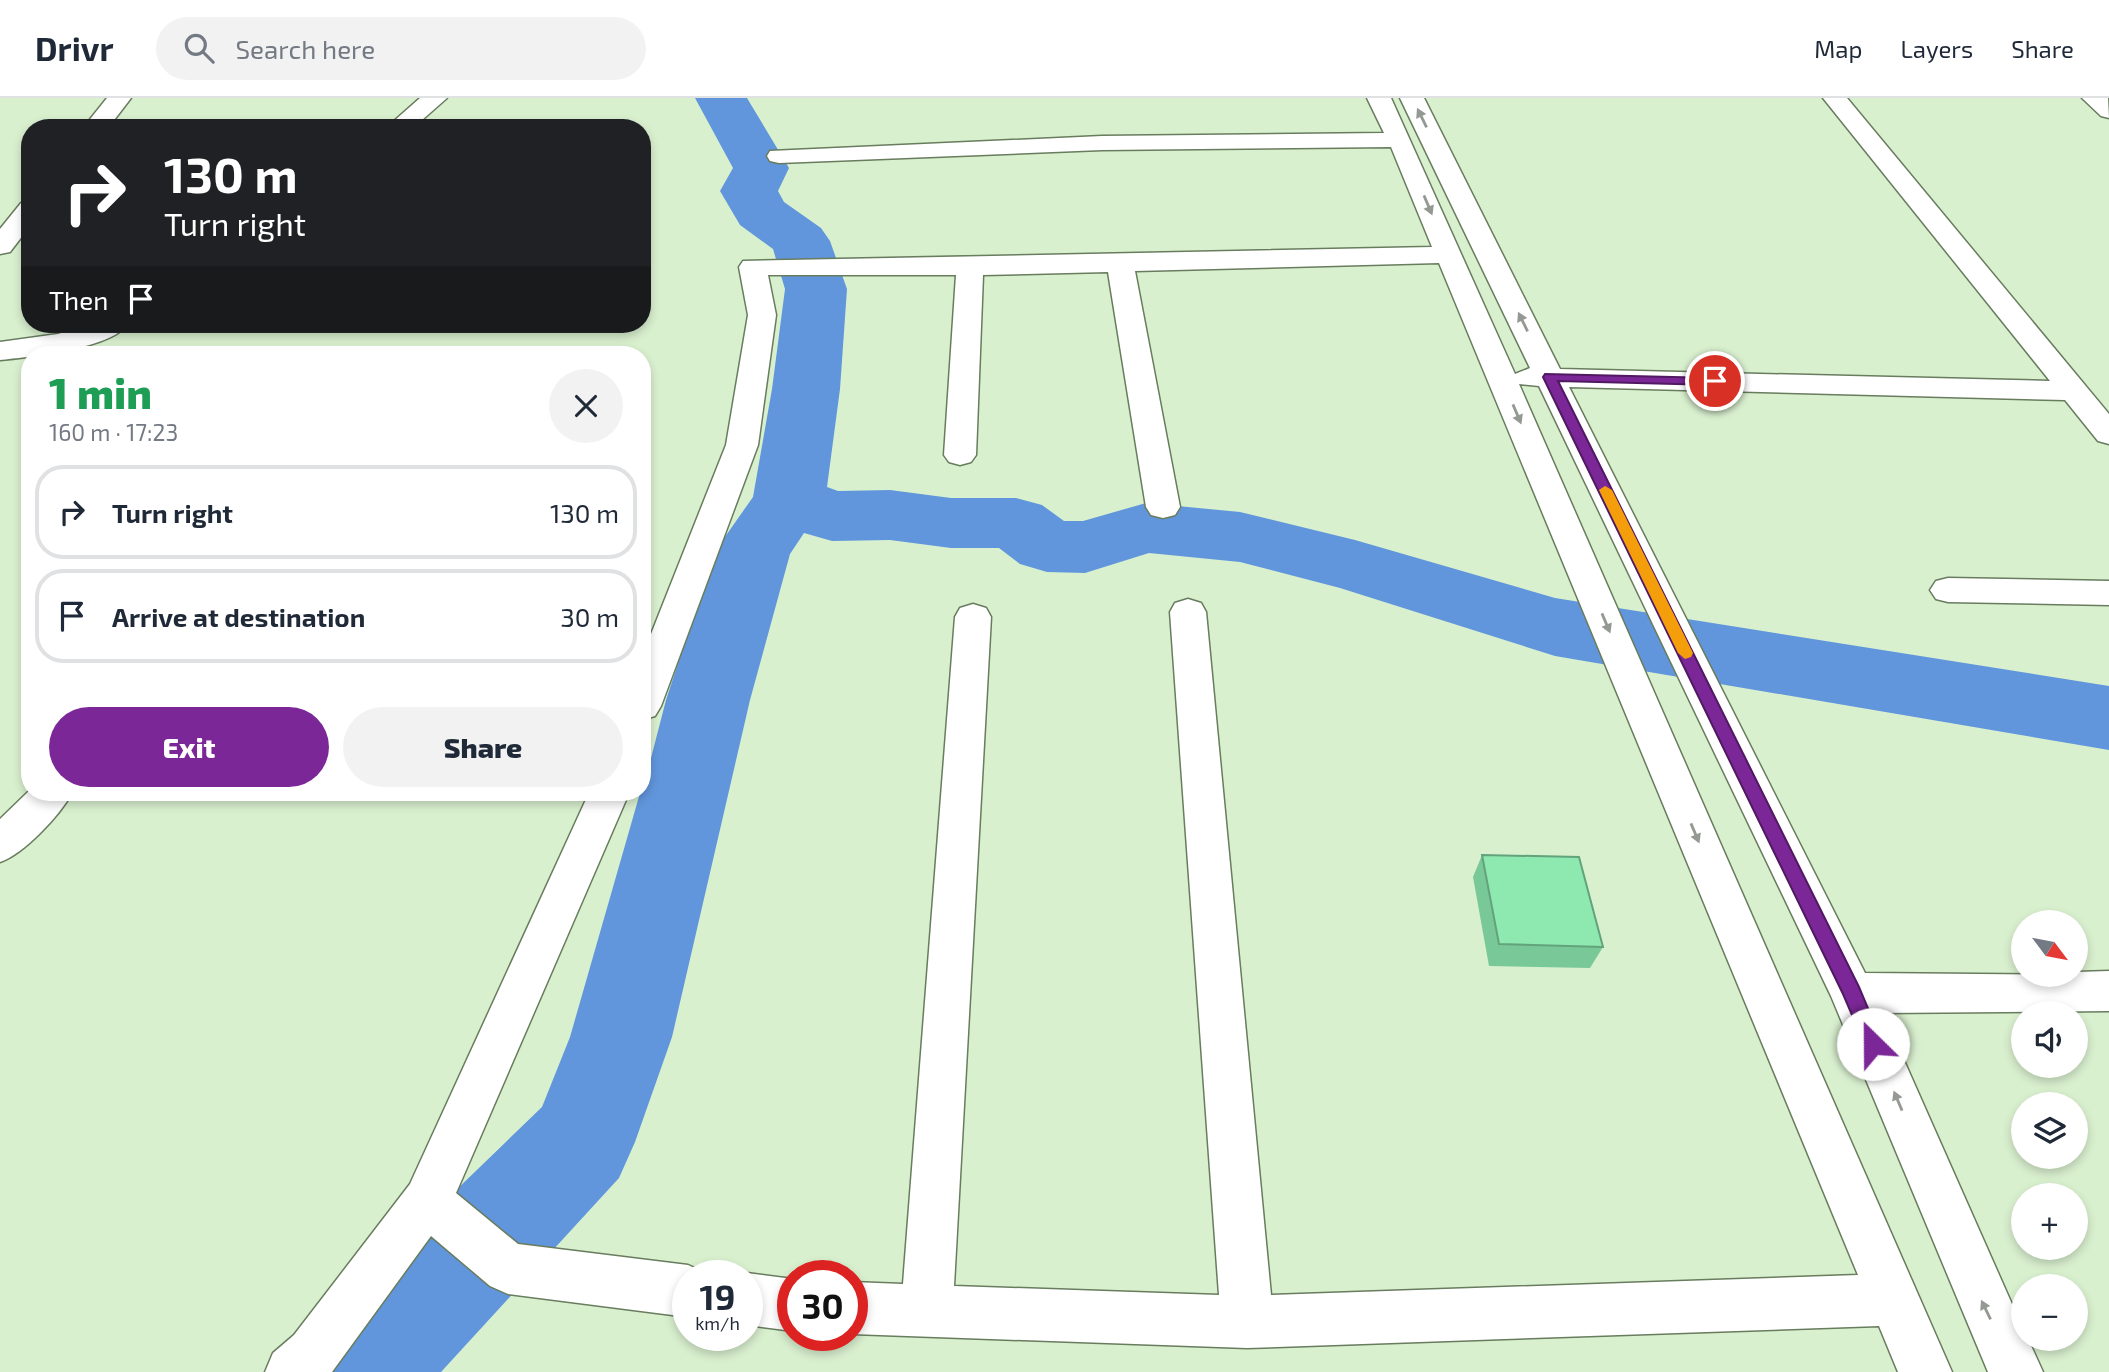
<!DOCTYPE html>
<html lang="en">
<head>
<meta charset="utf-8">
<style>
	:root { --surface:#fff; --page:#f2f2f3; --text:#1f2937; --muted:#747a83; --line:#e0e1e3; --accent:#7b2797 }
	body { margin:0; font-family:"Exo 2",sans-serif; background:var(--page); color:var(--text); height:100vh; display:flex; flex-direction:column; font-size:26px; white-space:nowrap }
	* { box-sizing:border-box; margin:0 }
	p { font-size:23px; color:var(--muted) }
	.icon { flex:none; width:38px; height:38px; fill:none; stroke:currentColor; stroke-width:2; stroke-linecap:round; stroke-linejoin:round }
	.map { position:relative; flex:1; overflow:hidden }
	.sheet { position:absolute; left:21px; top:248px; width:630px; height:455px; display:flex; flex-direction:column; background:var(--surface); border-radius:28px; box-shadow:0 4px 10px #0003 }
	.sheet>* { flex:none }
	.guide { position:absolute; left:21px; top:21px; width:630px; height:214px; border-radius:28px; box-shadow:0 4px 10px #0003; background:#202124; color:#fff; overflow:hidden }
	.needle { width:46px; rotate:122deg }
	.fabs { position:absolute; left:2011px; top:812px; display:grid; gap:14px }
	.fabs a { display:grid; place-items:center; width:77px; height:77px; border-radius:50%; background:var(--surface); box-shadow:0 4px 10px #0003; font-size:35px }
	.speed { position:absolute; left:672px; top:1162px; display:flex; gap:14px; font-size:35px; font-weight:700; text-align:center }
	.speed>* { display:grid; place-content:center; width:91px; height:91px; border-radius:50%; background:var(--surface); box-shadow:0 4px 10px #0003; line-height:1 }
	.speed small { font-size:18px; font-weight:400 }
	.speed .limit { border:10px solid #d22; background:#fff; color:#111 }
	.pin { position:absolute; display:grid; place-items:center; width:60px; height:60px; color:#fff; margin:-30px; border:4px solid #fff; border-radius:50%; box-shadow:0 2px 7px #0007 }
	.me { position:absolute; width:77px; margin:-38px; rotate:337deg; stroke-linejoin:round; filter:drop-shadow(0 0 5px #0008) }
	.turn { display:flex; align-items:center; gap:24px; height:147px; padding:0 28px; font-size:32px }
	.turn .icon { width:91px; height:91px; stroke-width:2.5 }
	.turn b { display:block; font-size:49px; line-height:60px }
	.then { display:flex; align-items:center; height:66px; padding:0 28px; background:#0003; gap:14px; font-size:26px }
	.round { display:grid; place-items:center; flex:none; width:74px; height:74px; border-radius:37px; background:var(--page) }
	.overview { display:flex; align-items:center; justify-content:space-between; height:119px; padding:0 28px }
	h1 { font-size:42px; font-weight:800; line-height:52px; color:#1e9e55 }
	.cta { display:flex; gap:14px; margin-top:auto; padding:14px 28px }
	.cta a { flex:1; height:80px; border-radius:42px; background:var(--accent); color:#fff; font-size:28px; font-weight:800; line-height:80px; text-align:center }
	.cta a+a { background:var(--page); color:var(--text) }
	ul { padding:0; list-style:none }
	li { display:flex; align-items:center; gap:21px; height:94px; margin:0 14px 10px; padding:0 14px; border:4px solid var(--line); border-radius:28px }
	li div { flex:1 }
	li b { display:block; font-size:26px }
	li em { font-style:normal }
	header { display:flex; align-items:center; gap:42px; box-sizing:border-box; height:98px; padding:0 35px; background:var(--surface); border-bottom:2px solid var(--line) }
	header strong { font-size:33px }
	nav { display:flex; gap:38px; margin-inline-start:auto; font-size:24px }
	.search { width:490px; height:63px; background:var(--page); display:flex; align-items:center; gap:18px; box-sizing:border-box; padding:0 24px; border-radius:38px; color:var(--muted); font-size:26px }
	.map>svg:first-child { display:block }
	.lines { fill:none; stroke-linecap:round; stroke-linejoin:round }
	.river { fill:#6196dc; fill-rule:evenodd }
	.minor-casing { stroke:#687c5e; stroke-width:3 }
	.minor { fill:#fff; fill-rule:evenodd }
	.wall { fill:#79c897 }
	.building { fill:#8de9b0; stroke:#63a37b; stroke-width:2 }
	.oneway { fill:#959993 }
	.route { fill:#7b2797; stroke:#501962; stroke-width:2 }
	.slow { fill:#f59e0b }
</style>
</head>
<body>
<header>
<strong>Drivr</strong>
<div class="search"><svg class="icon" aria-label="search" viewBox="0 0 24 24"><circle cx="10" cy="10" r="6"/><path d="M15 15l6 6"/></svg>Search here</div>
<nav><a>Map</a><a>Layers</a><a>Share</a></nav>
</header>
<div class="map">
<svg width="2109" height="1274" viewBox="0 0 2109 1274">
	<rect width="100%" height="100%" fill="#d9f0cf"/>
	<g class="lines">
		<path class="river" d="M695,0h52l42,70 -11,23 6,11 37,26 9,13 17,48 -7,100 -13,98 11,4 52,-1 61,8h65l26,7 22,16h19l63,-18 94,9 115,28 200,58 554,88v64l-554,-94 -215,-68 -100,-26 -91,-9 -64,20 -38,-1 -27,-8 -21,-16h-48l-61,-8 -58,1 -28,-8 -14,21 -40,146 -78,337 -37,105 -16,36 -178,194h-122l-5,-12 17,-42 65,-70 146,-141 28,-70 70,-244h2l24,-93 49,-149 38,-54 19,-108 13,-100 -12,-40 -33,-24 -20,-34 13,-23z"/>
		<g class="minor-casing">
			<path id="minor" d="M107,0h24l-23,30h-25z
				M420,0h27l-34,30h-27z
				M1367,0h24l124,276 15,-6 -130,-270h24l136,271 490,12 -227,-283h24l262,316v30l-11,-3 -33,-41 -496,-13 296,586 211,2v-3l33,-1v40l-226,2 140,316v10h5l15,33h-55l-157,-376 -292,-610 -20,-2 433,988h-54l-19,-46 -632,22 -395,-14v-52l51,2 52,-667 5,-9 13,-4 13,4 5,9 -37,669 265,9 -49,-683 5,-9 13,-4 13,4 5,9 65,683 587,-20 -419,-1012 -304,8 45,236 -5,8 -12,3 -12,-3 -5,-8 -38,-235 -125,3 -7,180 -5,7 -11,3 -11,-3 -5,-7 12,-180h-188l8,40 -18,130 -97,261 -6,10 -13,4v-63l84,-212 22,-130 -9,-48 4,-6 689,-14 -41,-100 -289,3 -323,13 -9,-2 -3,-5 3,-5 332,-15 282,-3z
				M2082,0h26l1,20 -8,-2z
				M30,103v25l-20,26 -10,2v-25l21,-26z
				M90,226h38c-17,25 -100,33 -128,36v-18l58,-8z
				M1948,480l161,3v24l-161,-3 -12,-3 -6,-9 6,-9z
				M30,692v3h42c-12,22 -48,61 -72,69v-43z
				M589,695h40l-173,400 62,51 170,21 18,8 1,3h-19v41l-180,-23 -18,-8 -59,-50 -99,136h-67l8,-19 21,-18 116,-151z
				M747,1175l46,6v52l-46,-6v-49h-6z"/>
		</g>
		<use href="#minor" class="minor"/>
	</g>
	<path class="wall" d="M1482,757l121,92 -13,21 -101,-2 -16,-89z"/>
	<path class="building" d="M1482,757l97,2 24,90 -104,-3z"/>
	<defs><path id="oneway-solid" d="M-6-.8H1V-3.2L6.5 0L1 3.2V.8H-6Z" transform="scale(1.75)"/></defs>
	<g class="oneway">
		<use href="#oneway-solid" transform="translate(1422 20) rotate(-116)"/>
		<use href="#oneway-solid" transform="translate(1428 107) rotate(67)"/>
		<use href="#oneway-solid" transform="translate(1523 224) rotate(-116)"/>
		<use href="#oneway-solid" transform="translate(1517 316) rotate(67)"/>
		<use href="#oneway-solid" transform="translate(1606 525) rotate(67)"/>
		<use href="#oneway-solid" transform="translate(1695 735) rotate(67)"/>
		<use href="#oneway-solid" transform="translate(1898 1003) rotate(-113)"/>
		<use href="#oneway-solid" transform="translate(1986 1212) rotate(-116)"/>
	</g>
	<path class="route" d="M1545,276l170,4 6,3 -6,4 -157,-4 301,606 24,57 -3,6 -7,2 -6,-2 -24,-56 -300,-617z"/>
	<path class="slow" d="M1605,388l7,4 81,163 -2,4 -6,2 -7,-6 -79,-163z"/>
</svg>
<div class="fabs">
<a><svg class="needle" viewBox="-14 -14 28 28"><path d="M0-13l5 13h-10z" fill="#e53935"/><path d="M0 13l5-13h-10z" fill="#747a83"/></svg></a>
<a><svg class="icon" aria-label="sound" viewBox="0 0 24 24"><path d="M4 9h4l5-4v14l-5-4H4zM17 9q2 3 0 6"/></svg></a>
<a><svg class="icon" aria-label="layers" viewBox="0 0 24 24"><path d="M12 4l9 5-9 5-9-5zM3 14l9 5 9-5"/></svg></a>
<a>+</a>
<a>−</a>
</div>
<div class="speed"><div>19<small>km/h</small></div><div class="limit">30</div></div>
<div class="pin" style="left:1715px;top:283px;background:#d93025"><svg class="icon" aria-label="arrive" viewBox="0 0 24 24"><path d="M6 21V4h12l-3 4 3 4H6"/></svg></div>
<svg class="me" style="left:1873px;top:946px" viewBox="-20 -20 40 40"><circle r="19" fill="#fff"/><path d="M0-13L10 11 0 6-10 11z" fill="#7b2797"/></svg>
<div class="guide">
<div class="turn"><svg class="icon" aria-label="right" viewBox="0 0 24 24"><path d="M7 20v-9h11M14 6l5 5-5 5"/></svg><div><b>130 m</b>Turn right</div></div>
<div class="then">Then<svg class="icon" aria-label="arrive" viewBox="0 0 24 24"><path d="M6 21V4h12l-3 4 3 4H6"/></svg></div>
</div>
<section class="sheet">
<div class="overview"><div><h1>1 min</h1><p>160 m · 17:23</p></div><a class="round"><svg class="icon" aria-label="close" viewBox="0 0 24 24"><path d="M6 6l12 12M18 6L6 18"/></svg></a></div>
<ul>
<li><svg class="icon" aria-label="right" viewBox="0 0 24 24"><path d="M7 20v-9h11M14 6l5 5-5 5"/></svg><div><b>Turn right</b></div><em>130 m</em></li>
<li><svg class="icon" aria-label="arrive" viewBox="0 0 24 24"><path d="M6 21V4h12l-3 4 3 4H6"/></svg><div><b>Arrive at destination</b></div><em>30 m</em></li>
</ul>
<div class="cta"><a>Exit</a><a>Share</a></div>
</section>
</div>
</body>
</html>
